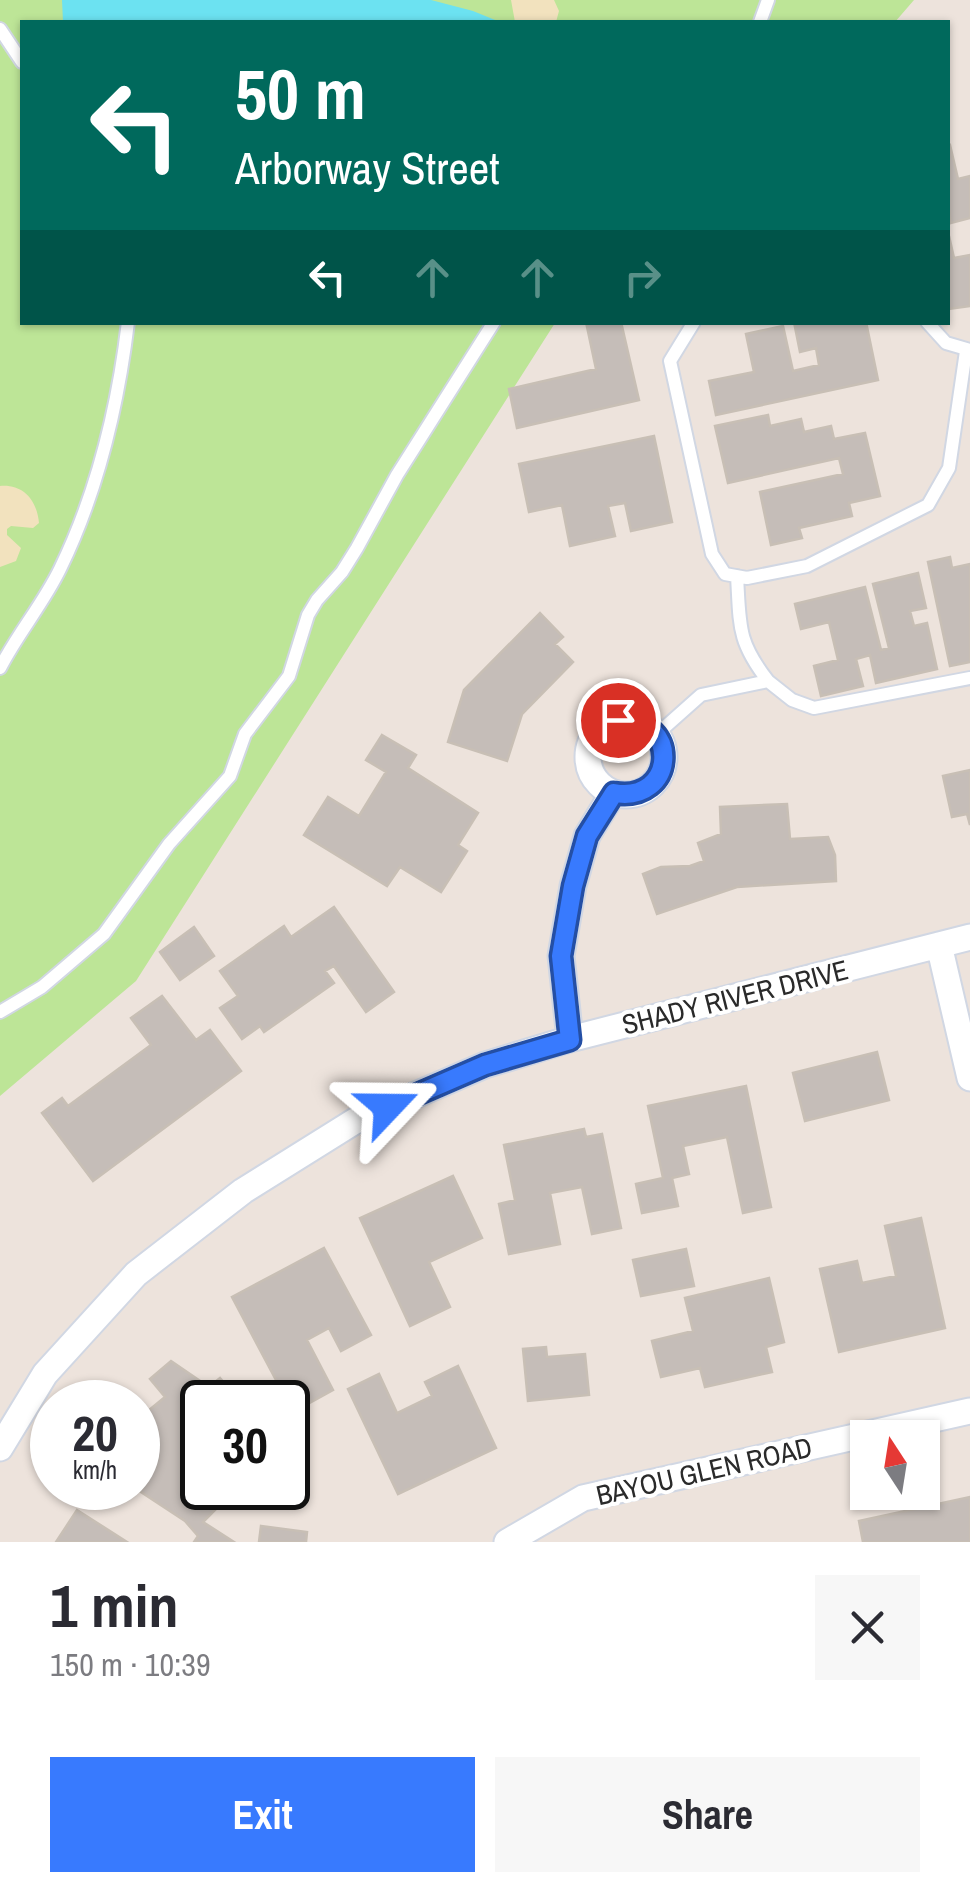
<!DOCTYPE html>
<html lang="en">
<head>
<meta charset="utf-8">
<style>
	:root { --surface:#fff; --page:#f7f7f7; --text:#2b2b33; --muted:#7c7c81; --accent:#387afe }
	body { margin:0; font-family:"Archivo Narrow",sans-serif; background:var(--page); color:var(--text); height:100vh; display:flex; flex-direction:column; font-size:38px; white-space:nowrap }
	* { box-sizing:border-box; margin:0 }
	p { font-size:32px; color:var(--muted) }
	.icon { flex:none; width:55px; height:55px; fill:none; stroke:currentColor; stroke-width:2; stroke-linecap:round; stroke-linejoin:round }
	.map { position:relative; height:1542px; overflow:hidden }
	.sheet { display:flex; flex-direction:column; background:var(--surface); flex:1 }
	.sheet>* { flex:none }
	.guide { position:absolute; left:20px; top:20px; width:930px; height:305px; border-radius:0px; box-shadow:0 2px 8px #0004; background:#00695c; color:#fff; overflow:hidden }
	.needle { width:65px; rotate:348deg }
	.tools { position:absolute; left:850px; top:1420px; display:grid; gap:20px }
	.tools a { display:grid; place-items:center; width:90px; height:90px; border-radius:0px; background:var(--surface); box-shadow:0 2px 8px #0004; font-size:50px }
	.speed { position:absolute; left:30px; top:1380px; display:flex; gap:20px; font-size:50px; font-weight:700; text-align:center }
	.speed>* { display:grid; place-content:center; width:130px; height:130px; border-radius:50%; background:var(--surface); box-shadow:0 2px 8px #0004; line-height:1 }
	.speed small { font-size:25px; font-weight:400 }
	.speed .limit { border:5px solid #111; border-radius:15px; background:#fff; color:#111 }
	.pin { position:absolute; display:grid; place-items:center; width:85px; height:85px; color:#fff; margin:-42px; border:5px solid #fff; border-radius:50%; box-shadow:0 2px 10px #0007 }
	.me { position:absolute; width:110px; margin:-55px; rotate:67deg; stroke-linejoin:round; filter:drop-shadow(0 0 8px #0008) }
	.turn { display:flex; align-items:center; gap:35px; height:210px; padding:0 50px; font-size:45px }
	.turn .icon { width:130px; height:130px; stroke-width:2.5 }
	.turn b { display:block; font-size:70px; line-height:85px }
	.lanes { display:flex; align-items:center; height:95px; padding:0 50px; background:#0003; justify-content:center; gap:50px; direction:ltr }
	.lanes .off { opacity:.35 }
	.round { display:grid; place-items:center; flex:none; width:105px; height:105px; border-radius:0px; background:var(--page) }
	.overview { display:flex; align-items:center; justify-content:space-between; height:170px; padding:0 50px }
	h1 { font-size:60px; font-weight:700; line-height:75px }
	.primary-button { display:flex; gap:20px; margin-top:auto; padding:20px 50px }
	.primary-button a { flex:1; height:115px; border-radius:0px; background:var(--accent); color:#fff; font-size:40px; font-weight:700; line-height:115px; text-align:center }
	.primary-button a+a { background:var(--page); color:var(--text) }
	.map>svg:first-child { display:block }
	.green { fill:#bde597 }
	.sand { fill:#f2e2be }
	.water { fill:#6ce2f1 }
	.building { fill:#c5bdb8; stroke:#c8bfb5; stroke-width:2.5 }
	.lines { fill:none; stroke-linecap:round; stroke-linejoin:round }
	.service-casing { stroke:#d1d7e3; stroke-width:16 }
	.minor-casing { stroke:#d1d7e3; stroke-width:29 }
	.service { stroke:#fff; stroke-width:12 }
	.minor { stroke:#fff; stroke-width:25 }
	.route-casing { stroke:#244fa5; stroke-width:25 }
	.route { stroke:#387afe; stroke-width:18 }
	.labels { text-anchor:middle; stroke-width:8; stroke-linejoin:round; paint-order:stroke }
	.street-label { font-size:28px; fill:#2a2a2a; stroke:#fff }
</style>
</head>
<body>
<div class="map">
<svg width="970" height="1542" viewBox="0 0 970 1542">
	<rect width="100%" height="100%" fill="#ede3dc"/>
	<path class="green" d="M0,0h914l-19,22h-873v300l533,1 -419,658 -136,115z"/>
	<path class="sand" d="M511,0h43l5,11 -3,11h-41z
		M0,486c23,-2 37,14 39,37l-6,5 -22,-2 -4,3v6l14,13 -5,13 -16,6z"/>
	<path class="water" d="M62,0h369l42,11 27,11h-437z"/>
	<path class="building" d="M950,145l8,34 12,-3v42l-19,5 -3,-16v-61z
		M949,236l5,22 16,-3v51l-22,3z
		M586,322h35l18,78 -122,28 -8,-39 87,-20z
		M794,322h72l12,58 -162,35 -7,-34 45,-9 -8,-38 37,-8 10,45 26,-6 -3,-17 -16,4z
		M768,415l2,11 31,-7 3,13 27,-6 3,13 31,-6 15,63 -31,7 3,13 -53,12 3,10 -31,7 -11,-53 83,-18 -4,-16 -111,25 -13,-57z
		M654,436l18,86 -41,9 -6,-28 -17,3 7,30 -45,10 -8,-41 -33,7 -10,-48z
		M950,557l2,11 18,-4v98l-20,4 -22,-104z
		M918,573l8,35 -16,3 4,15 13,-3 10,46 -61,14 -6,-28 -14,4 7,27 -42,10 -7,-30 24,-6 -9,-38 -28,7 -6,-25 70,-17 16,63 8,-2 -16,-64z
		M540,613l23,24 -8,7 18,18 -51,52 -15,47 -59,-19 16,-52z
		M382,735l34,20 -8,13 70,45 -20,32 9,6 -26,41 -41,-25 -13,19 -83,-51 24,-38 31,19 27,-44 -20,-12z
		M970,770v55l-3,-11 -15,3 -9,-41z
		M787,804l3,35 38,-2 7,18 1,26 -99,6 -80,27 -14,-40 18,-7 29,-1 14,-5 -6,-18 23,-9 -1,-27z
		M334,907l60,85 -28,20 -32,-46 -9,5 9,12 -70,49 -4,-6 -18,13 -22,-31 18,-12 -18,-25 64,-45 7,11z
		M194,927l20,29 -34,24 -20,-28z
		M162,996l34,44 14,-10 31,41 -148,110 -51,-68 20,-15 6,8 83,-61 -20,-27z
		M877,1052l12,48 -84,21 -12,-48z
		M746,1086l25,121 -28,6 -16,-76 -44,9 6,28 -17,4 6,28 -36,7 -6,-29 27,-6 -15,-72z
		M584,1129l2,8 16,-3 19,94 -29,6 -10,-47 -32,6 10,51 -51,10 -10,-50 16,-4 -11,-55z
		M453,1176l29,62 -53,24 21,45 -40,19 -50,-108z
		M921,1218l24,110 -106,24 -19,-83 37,-8 5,22 34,-7 -11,-50z
		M324,1248l47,87 -30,16 -12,-23 -22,12 26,50 -40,22 -61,-115z
		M686,1249l8,37 -53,10 -8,-36z
		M769,1278l15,64 -18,5 6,25 -67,15 -5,-19 -39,9 -9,-36 41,-10 -8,-33z
		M546,1347l1,10 38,-3 4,41 -61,6 -5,-52z
		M171,1361l38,26 11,-9 20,24h-38v50l-4,7 4,3v26h8l12,15 -19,19 31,20h-40l4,-6 -13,-15 -50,-33 3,-69 27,-22 -15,-18z
		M458,1366l38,82 -98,46 -50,-105 31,-15 18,39 35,-17 -7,-14z
		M970,1497v45h-107l-4,-21z
		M77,1510l50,32h-71z
		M261,1526l46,6 -1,10h-47z"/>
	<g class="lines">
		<g class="service-casing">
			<path id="service" d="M760,22l8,-22
				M0,29l22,33
				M694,322l-24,39 42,193 13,20 22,4 60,-12 121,-61 21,-37 17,-117
				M927,322l19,21 24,7
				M0,668c18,-35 43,-64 60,-99 37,-76 58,-164 68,-247
				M768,681l24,19 22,8 156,-30
				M656,735l45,-40 67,-14c-31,-40 -28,-55 -31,-105
				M0,1012l42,-25 62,-53 65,-90 61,-68 15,-42 44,-58 19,-61 9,-15 25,-28 15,-24 40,-73 97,-153"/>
		</g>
		<g class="minor-casing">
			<path id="minor" d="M588 757a38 38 0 1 1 76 0a38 38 0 1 1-76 0Z
				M939,945l31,133
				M570,1039l-9,-83 12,-70 14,-50 26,-43
				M0,1448l45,-74 91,-100 107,-83 112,-70 130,-56 85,-26 400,-102
				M507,1542l76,-44 387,-87"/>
		</g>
		<use href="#service" class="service"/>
		<use href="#minor" class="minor"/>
	</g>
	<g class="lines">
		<g class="route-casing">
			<path id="route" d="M388,1107l97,-42 85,-25 -9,-84 12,-70 14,-50 27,-43c62,11 68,-76 4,-73"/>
		</g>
		<use href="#route" class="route"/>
	</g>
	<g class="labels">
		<g class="street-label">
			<text transform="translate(735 997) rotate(-14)" y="10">SHADY RIVER DRIVE</text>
			<text transform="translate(704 1471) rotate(-13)" y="10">BAYOU GLEN ROAD</text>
		</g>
	</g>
</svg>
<div class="tools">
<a><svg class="needle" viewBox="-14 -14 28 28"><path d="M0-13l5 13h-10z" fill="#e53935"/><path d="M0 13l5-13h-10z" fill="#7c7c81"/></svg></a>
</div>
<div class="speed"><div>20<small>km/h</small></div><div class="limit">30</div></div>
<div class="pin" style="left:618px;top:720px;background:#d93025"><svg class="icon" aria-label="arrive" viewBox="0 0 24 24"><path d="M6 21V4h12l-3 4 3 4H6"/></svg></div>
<svg class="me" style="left:388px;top:1107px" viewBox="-20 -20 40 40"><path d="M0-17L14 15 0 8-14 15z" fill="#387afe" stroke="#fff" stroke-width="4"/></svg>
<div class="guide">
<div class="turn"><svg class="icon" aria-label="left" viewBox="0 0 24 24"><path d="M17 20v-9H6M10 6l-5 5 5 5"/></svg><div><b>50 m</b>Arborway Street</div></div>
<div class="lanes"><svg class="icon" aria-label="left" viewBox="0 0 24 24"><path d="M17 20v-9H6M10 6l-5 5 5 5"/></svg><svg class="icon off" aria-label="ahead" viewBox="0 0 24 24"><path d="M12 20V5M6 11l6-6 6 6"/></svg><svg class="icon off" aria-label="ahead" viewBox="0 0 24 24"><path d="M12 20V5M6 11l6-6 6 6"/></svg><svg class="icon off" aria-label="right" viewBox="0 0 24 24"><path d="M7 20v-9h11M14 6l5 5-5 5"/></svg></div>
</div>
</div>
<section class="sheet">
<div class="overview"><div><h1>1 min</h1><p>150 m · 10:39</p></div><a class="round"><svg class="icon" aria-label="close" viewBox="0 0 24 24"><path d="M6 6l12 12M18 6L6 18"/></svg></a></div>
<div class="primary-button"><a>Exit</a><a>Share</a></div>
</section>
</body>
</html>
